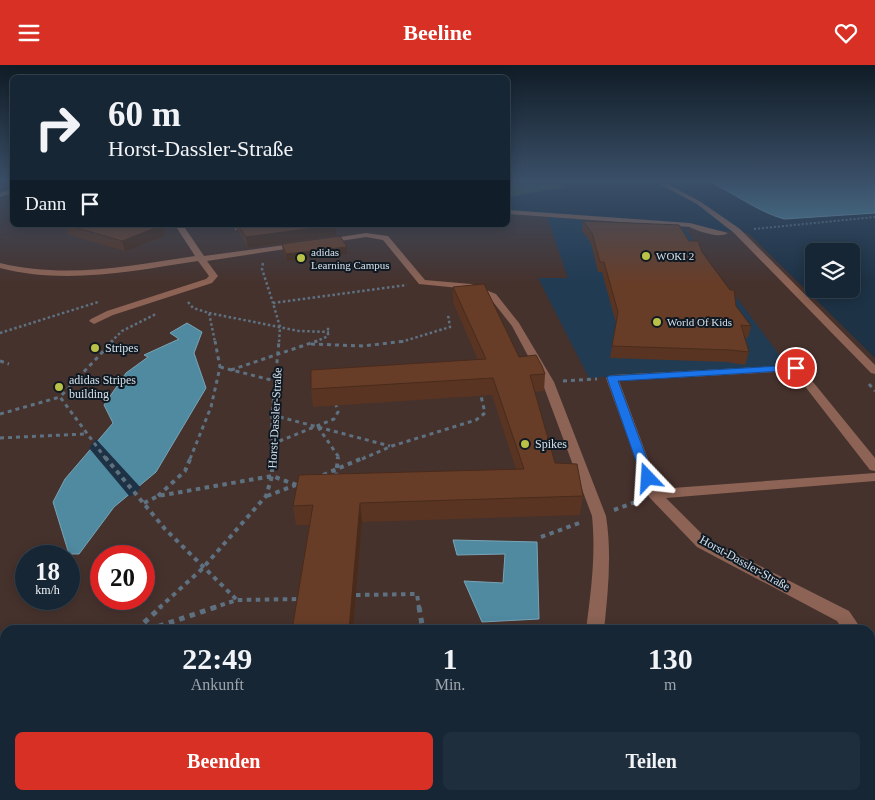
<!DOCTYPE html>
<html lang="de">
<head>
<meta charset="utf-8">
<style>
	:root { --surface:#162634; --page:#1f2e3c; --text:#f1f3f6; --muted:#9ea5ac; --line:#35434f; --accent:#d93025 }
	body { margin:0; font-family:"Times New Roman",serif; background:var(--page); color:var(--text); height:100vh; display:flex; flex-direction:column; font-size:19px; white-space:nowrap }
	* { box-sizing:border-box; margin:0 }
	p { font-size:16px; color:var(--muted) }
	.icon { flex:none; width:28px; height:28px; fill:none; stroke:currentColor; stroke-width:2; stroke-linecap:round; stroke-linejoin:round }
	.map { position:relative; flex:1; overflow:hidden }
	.side { position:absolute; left:0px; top:560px; width:875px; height:175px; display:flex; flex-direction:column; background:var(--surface); border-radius:15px 15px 0 0; box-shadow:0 2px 12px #0003,0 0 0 1px var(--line) }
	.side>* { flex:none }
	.banner { position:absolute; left:10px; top:10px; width:500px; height:152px; border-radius:8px; box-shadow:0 2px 12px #0003,0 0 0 1px var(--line); background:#162634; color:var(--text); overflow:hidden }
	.buttons { position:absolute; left:805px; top:178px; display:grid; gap:10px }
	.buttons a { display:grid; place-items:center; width:55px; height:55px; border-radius:8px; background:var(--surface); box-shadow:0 2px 12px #0003,0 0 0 1px var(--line); font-size:25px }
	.speed { position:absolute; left:15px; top:480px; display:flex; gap:10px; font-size:25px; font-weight:700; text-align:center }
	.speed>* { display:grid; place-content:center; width:65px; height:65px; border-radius:50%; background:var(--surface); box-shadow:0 2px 12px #0003,0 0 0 1px var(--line); line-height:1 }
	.speed small { font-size:12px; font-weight:400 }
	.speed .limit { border:8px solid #d22; background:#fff; color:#111 }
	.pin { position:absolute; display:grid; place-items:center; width:42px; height:42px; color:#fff; margin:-21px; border:2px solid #fff; border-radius:50%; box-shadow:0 1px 5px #0007 }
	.me { position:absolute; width:55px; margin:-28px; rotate:340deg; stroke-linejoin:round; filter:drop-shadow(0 0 4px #0008) }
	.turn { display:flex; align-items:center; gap:18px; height:105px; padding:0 15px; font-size:22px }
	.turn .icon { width:65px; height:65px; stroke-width:2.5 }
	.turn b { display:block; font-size:35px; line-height:42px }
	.then { display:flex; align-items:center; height:48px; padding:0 15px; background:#0003; gap:10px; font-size:19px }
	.eta { display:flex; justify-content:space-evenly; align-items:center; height:85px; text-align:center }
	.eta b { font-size:30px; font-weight:700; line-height:35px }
	.primary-button { display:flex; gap:10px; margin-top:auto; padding:10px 15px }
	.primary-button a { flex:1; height:58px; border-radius:8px; background:var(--accent); color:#fff; font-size:20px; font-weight:700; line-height:58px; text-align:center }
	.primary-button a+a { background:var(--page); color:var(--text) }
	header { display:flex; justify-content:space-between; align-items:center; height:65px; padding:0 15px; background:var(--accent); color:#fff; font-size:22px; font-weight:700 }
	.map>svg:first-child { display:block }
	.commercial { fill:#46322d; fill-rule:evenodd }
	.built { fill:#213b53 }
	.green { fill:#335940 }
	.water { fill:#508aa0; stroke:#78a4b7 }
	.pier { fill:#1d3245 }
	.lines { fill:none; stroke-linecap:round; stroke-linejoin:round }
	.path-far4 { stroke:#5e7181; stroke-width:2; stroke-dasharray:2 2; stroke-linecap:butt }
	.path-far3 { stroke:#5e7181; stroke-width:2.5; stroke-dasharray:2.5 2.5; stroke-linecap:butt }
	.path-far2 { stroke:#5e7181; stroke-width:3; stroke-dasharray:4 4; stroke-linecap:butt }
	.path-far1 { stroke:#5e7181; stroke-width:4; stroke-dasharray:4.5 4.5; stroke-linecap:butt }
	.path { stroke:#5e7181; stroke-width:5; stroke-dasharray:5.5 5.5; stroke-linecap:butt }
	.minor { fill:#8c6354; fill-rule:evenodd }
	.wall { fill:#593422 }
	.shaded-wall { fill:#492b1c }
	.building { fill:#683d28; stroke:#492b1c }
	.route { fill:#1a73e8; stroke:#114b97 }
	.poi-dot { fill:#b9c146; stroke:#101921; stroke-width:2 }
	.labels { text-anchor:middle; stroke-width:4; stroke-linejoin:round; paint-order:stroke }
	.far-poi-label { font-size:11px; fill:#d4e1ed; stroke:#101921; text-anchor:start }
	.poi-label { font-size:12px; fill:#d4e1ed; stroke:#101921; text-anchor:start }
	.street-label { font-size:12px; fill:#d4e1ed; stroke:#101921 }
</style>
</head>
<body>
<header><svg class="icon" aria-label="menu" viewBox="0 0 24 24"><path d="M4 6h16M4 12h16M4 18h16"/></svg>Beeline<svg class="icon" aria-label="heart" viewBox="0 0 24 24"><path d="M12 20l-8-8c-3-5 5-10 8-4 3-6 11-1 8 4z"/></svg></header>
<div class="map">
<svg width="875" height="735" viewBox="0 0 875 735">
	<rect width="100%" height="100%" fill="#1d3245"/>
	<path class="commercial" d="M0,115h12v45h496v-13l240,21 127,125v442h-875zM26,491h43v43h-43zM101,491h43v43h-43zM5,565h865v165h-865z"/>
	<path class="built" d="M547,152l138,12 102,136 -198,13 -51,-100h30z"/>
	<path class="green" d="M508,115h43l15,7 -58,10z"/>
	<path class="water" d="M706,115h169v33l-91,6c-28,-8 -51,-27 -78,-39z
		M187,258l15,9 -8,21 12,35 -50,84 -42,35 -35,47h-10l-16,-52 12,-23 48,-56 -9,-18 22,-32 22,-16 -4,-2 35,-16 -9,-6z
		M453,475l84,2 2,77 -57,3 -18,-41 39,2 2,-29 -48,1z"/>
	<path class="pier" d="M96,374l45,49 -11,9 -41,-49z"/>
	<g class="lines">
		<path class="path-far4" d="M233,160l4,6
			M754,164l121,-12"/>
		<path class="path-far3" d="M263,198l-1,6 11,34
			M188,237l5,6 16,5 6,29
			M209,248l90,18 30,1
			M0,268l98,-31
			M111,277l11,-11 34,-17
			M279,277l1,-15 -7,-24 134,-18
			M315,277l13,-6v-9
			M401,277l49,-15 -2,-12"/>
		<path class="path-far2" d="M311,279l52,2 43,-5
			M0,296l9,3
			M220,302l55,14
			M231,305l86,-29
			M563,316l34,-2
			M869,319l6,7
			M0,349l60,-17
			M272,350l118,31
			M318,362l20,29v3
			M0,373l85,-4
			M272,379l62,-25 4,-7 -2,-7
			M106,394l-46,-62 53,-56
			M190,394l21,-52 9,-40 -5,-26
			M272,394v-44l7,-74
			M362,394l30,-13 84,-26 9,-7 -4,-17"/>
		<path class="path-far1" d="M105,392l60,72 72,71
			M323,410l42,-18
			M336,412l2,-20
			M158,431l27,-25 6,-14
			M267,431l34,-13
			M144,438l14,-7 114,-20 25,9
			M614,445l27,-10
			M541,472l41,-15
			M356,530l61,-1 2,14
			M159,543l43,-39 64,-73 6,-20v-19
			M212,543l25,-8 64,-1"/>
		<path class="path" d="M419,542l4,23
			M136,565l25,-23
			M148,565l68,-23
			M749,565l79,-1
			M0,616l5,-2
			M53,730v5
			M209,730l4,2 9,-2"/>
		<path class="minor" d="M652,115h8l41,22 39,27 135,136v9l-4,-1 -137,-140 -37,-29z
			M12,124v4l-12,4v-4z
			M508,145l182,13 38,10c-10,6 -29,-2 -39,-6l-181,-13z
			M175,160h8l21,31 95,-13 4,2 -4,2 -92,14 11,15 -6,7 -99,32 -19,9 -5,-3 2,-2 16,-8 99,-32 3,-3 -11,-15c-66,10 -132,24 -198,7v-5c67,16 128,3 195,-7z
			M366,168l22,3 37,44 46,4 25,10 23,29 35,59 52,134c6,38 2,76 -2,114h-18c5,-38 10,-76 6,-114l-50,-134 -30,-56 -22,-28 -21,-9 -50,-5 -36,-44 -17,-3 -39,6 -4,-2 4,-2z
			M796,300l4,1 75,92v13l-5,-1 -77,-99 -174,10 40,108 216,-16v8l-209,17 41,41 142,72 13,19h-19l-6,-9 -140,-74 -48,-50 -43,-119 6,-3z
			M870,580l5,2v20l-5,-2z
			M505,730h22l1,5h-22z"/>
	</g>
	<path class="wall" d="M583,156l106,20 13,11 34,54 15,20 -3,12 -4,-1 5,15 -4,13 -18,-3 -117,-4 6,-35 -14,-51h-4l-7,-29 -9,-12z
		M49,160h114l2,11 -40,15 -56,-16 -3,-9z
		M234,160h102v10l-88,13z
		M282,179l65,3v7l-60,7 -4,-10z
		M453,222l66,70 26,17 -1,17 -9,1 20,71 28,33 -3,19 -218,7 -9,108h-61l17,-105h-13l-3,-19 223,-37 -24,-74 -179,12 -2,-18 167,-29 -25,-58z"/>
	<path class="shaded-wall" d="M163,160l2,11 -40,15 -3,-10z
		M207,160h12l-11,3z
		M336,160v10l-88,13 -2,-11z
		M347,182v7l-60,7 -1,-7z
		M360,438l2,19 -9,108h-4z
		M370,730h3v5h-3z"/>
	<path class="building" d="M583,156l96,4 10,16h9l4,11 28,38h4l2,16 15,20 -10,-1 8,27 -18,-2 -119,-4 6,-34 -14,-50h-4l-8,-29z
		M67,160h96l-41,16z
		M238,160h98l-90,12z
		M340,171l7,11 -61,7 -4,-10z
		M484,219l35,73 17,-2 6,11 3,8 -15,1 25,88 22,1 6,32 -223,7 -11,127h-57l21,-125 -20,1 6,-31 225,-6 -31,-91 -182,11v-19l175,-11 -33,-72z
		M298,730h72v5h-72z"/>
	<linearGradient id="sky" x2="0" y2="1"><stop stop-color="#101c26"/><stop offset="0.53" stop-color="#3a4f68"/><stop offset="1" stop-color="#3a4f68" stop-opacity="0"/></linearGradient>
	<rect width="875" height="218" fill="url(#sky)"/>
	<path class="route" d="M796,300l3,1v4l-181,11 36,97 -2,3h-9l-36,-103 1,-2z"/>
	<g class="poi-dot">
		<circle cx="646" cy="191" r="5"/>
		<circle cx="301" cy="193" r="5"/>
		<circle cx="657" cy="257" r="5"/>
		<circle cx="95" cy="283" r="5"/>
		<circle cx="59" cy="322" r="5"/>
		<circle cx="525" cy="379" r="5"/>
	</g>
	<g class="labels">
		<g class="far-poi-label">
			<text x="311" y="191">adidas<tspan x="311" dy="13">Learning Campus</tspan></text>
			<text x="656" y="195">WOKI 2</text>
			<text x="667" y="261">World Of Kids</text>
		</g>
		<g class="poi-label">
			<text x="105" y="287">Stripes</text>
			<text x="69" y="319">adidas Stripes<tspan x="69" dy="14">building</tspan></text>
			<text x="535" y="383">Spikes</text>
		</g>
		<g class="street-label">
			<text transform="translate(275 353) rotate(-87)" y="4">Horst-Dassler-Straße</text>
			<text transform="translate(745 498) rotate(29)" y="4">Horst-Dassler-Straße</text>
		</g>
	</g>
</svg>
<div class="buttons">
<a><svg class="icon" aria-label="layers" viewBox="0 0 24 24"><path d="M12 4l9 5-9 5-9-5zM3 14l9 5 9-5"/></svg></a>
</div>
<div class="speed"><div>18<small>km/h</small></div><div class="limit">20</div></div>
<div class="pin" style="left:796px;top:303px;background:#d93025"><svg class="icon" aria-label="arrive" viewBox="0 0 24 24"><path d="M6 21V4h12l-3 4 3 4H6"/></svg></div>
<svg class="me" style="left:648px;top:413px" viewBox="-20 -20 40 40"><path d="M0-17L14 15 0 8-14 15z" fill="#1a73e8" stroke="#fff" stroke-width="4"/></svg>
<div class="banner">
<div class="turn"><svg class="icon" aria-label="right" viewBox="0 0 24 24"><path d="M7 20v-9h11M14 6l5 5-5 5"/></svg><div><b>60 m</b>Horst-Dassler-Straße</div></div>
<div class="then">Dann<svg class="icon" aria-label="arrive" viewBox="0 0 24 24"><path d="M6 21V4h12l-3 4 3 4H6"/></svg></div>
</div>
<section class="side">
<div class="eta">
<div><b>22:49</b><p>Ankunft</p></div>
<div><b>1</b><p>Min.</p></div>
<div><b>130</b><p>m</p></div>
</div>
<div class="primary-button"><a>Beenden</a><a>Teilen</a></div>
</section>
</div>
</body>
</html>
